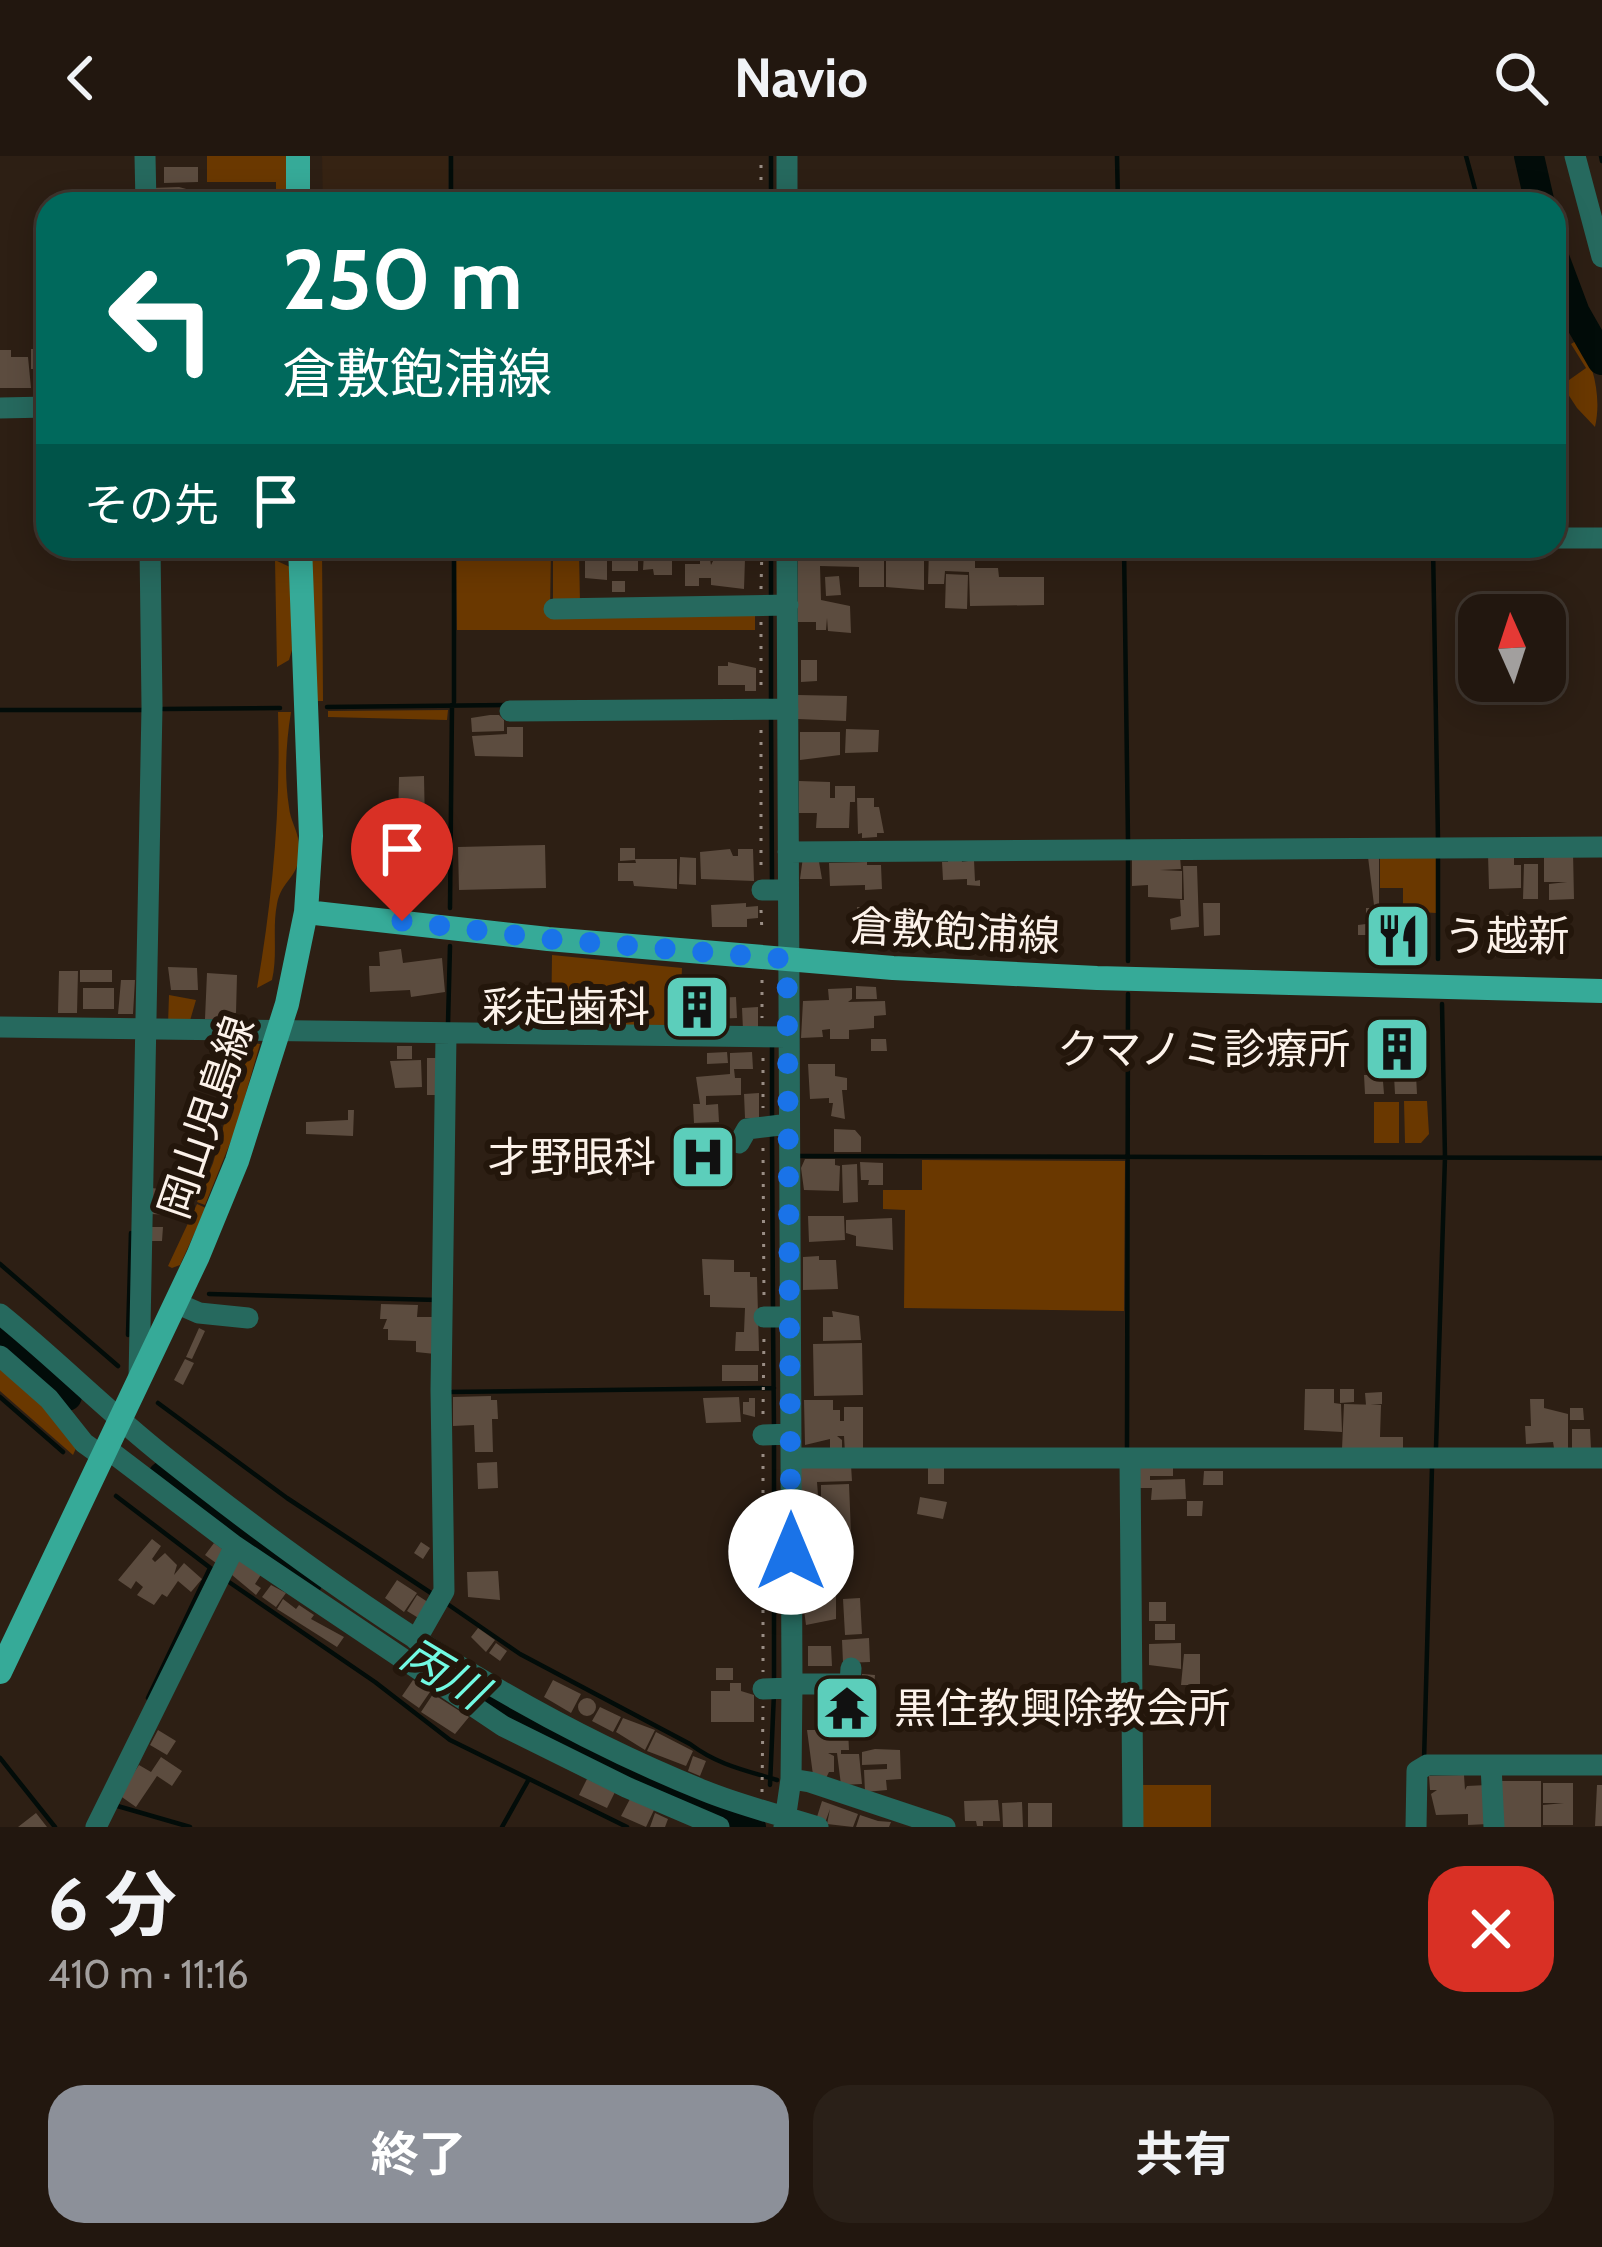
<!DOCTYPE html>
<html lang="ja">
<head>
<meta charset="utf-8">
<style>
	:root { --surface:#22170f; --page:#2a2018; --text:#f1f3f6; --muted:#a29f9e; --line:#3f362f; --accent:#8c9099 }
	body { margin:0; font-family:Cabin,"Noto Sans JP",sans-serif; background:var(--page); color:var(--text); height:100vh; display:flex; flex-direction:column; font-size:45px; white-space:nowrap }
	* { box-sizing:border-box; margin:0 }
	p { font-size:39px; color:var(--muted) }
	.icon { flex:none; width:66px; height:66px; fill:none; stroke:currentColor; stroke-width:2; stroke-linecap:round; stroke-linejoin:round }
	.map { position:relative; height:1671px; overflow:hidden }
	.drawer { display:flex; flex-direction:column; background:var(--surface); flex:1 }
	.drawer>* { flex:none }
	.banner { position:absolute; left:36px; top:36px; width:1530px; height:366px; border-radius:36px; box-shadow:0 6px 30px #0003,0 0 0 3px var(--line); background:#00695c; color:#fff; overflow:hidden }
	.needle { width:78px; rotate:357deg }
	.controls { position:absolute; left:1458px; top:438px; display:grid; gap:24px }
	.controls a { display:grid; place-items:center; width:108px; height:108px; border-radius:24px; background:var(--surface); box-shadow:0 6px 30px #0003,0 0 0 3px var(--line); font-size:60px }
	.pin { position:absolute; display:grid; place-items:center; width:102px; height:102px; color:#fff; margin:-123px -51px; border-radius:50% 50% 50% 0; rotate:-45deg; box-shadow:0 0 12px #0007 }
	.pin .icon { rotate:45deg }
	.me { position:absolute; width:132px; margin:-66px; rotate:0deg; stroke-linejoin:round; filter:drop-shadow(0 0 9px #0008) }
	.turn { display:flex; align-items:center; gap:42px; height:252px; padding:0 48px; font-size:54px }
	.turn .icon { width:156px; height:156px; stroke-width:2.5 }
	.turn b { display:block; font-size:84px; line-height:102px }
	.then { display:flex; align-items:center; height:114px; padding:0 48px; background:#0003; gap:24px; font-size:45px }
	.round { display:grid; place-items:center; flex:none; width:126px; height:126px; border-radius:36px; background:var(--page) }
	.head { display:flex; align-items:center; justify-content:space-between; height:204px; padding:0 48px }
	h1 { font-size:72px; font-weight:700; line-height:90px }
	.primary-button { display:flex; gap:24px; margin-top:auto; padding:24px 48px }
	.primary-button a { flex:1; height:138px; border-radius:36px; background:var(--accent); color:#fff; font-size:48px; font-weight:700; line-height:138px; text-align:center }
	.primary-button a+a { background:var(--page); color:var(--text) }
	header { display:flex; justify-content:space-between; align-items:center; height:156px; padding:0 48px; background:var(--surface); font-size:54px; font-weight:700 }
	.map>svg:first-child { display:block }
	.built { fill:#362313 }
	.green { fill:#6a3800 }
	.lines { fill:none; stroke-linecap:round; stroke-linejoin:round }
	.stream { stroke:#020c09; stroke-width:4.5 }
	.river { stroke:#020c09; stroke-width:30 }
	.building { fill:#5c4c3f }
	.path { stroke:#9a8e85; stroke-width:3; stroke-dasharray:3 9; stroke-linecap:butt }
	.minor { stroke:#26695e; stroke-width:21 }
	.major { stroke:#36aa98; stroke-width:24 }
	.route { stroke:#1a73e8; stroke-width:21; stroke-dasharray:0 37.8 }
	.labels { text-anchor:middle; stroke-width:12; stroke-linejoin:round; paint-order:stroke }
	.street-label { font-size:42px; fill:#fcf2ea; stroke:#23160b }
	.poi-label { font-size:42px; fill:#fcf2ea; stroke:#23160b; text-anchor:end }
	.water-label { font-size:45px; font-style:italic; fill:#72fae3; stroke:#23160b }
</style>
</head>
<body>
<header><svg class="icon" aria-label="back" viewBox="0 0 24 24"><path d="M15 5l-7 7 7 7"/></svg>Navio<svg class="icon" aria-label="search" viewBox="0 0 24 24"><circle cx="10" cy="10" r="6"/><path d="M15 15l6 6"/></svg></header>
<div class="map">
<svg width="1602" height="1671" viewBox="0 0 1602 1671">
	<rect width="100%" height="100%" fill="#2d1f14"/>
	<path class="built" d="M322,0h126v48h-125z"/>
	<path class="green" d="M207,0h81l1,48h-13v-22h-69z
		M1579,183c14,25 23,57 16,88l-18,-19 -15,-23 24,-17 -15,-24z
		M309,390h13l1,155h-10z
		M456,394h95l-1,62 205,1v17h-298z
		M553,395h26l1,53h-27z
		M275,404l15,7 2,83 -3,10 -12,7z
		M448,554l-1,10 -119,-3v-6z
		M278,556h13c-5,31 -7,63 -2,95 1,13 9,24 10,37 3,35 -17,33 -22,60 -5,25 1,50 -5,76l-15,8c16,-92 24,-182 21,-276z
		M1437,697l-1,60 -33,-2v-23h-23v-34z
		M552,799l130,13 -3,65 -128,-2z
		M169,839l27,5 -7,24 -21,1z
		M247,886l13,2 -25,87 -30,74 -8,-3 16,-39z
		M1404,945h23l2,33 -8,9h-16z
		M1374,946h25v41h-25z
		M922,1004l203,1 -1,150 -220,-3 1,-98 -22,-1v-19h39z
		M197,1048l9,4 -26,57 -8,3 -4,-2z
		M0,1207l63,58 14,25 -4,9 -73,-64z
		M1137,1629h74v42h-74z"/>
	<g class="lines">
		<path class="stream" d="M451,0v48
			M771,0v48
			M1117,0l1,48
			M1466,0l13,48
			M1601,0l1,5
			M454,390v156
			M771,390v54
			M1124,390l4,294
			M1433,390l5,294
			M771,456v90
			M327,551l180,-2
			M163,553l117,-1
			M0,554h144
			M771,558l1,168
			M1438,702v101
			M450,752l2,-203
			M1128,805v-101
			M448,868l2,-78
			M772,889v73
			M772,979l1,175
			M798,1000l804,2
			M0,1108l118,102
			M209,1138l229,6
			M773,1165l1,109
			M128,1179l3,-102
			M446,1236l328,-4
			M0,1241l63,55
			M158,1247l129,95 147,97
			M1436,1292l9,-291 -3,-153
			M1127,1294l1,-456
			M116,1340l101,77
			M226,1424l149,102 75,58 177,87
			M443,1445l77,53 170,90c28,21 54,26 87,36
			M774,1526v-241
			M148,1542l62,-130
			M0,1602l55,69
			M1424,1605l8,-294
			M770,1629l4,-92
			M114,1649l76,22
			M502,1671l27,-48"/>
		<path class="river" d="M1529,0l11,48
			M1554,101l21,56 27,47
			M0,1180l67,60
			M163,1320l144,107
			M441,1519l161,87 149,65"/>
	</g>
	<path class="building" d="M164,11h34v15l-34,1z
		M179,31l11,3v14h-37l-1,-16z
		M31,193h17l-2,20h-15z
		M0,194h11v7h17l3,31h-31z
		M798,390h52v9h8v-9h26v41h-25v-20l-39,-1 1,34 29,6 1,27 -23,-2 -1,-13 -1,12h-10v-8h-18z
		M886,390h38v44l-38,-3z
		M947,390l28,1v21h23l1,9h45v28l-74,1 -1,-34 -24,-1 -1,13h-16l1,-35 17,1z
		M1001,390h13l2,14 -15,-3z
		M598,396h9v28l-22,-2v-23z
		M612,397h26v18h-26z
		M644,397h28v22h-18l-1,-6 -10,1z
		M700,403h10l1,6 3,-6h31l-1,30 -33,-4v-7h-12v8h-14v-22h15z
		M946,418l22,1 -1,34 -22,-1z
		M839,420l2,19 -15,1 -1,-19z
		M612,425h13v11h-13z
		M801,504h16v21l-16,1z
		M728,506l28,6v23h-11v-6h-27v-19h10z
		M798,539l49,1 -1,25 -48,-2z
		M490,559h9l5,5v11l-32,1 -1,-14z
		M507,571h16v30l-48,-1 -3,-20 35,-2z
		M846,573l33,1 -1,22 -33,1z
		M800,576h40v23l-40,5z
		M424,620l1,52 -27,-3 1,-48z
		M799,625l31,1v16h5v-12h20v16h-5l-1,26h-33l1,-15h-18z
		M857,642h17v9h5l5,26h-7v4l-15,1v-5l-4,1z
		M545,689l1,43 -87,2 -1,-43z
		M620,692h15v12l-15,1z
		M730,693l3,7h5v-7h15l1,32 -53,-2 -1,-27z
		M1544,696h29l1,47 -25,1v-16l18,-2h-23z
		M1488,698h26v11h7v23l-32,1z
		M818,700l4,23h-22l3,-22z
		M948,700h13l1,6 12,-2 1,21 5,-1v6l-13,-1v-6l-24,1 -1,-18h6z
		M1132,700h48l1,13 -21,1 22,1v28l-34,-2v-12l-16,1z
		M680,701l16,1v27l-17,-1z
		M1368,701h11v48h-5z
		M635,703h42v30l-43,-3 -1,-5h-15v-18h18z
		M867,706v3h14l1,24 -17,1v-5l-35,1 -1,-23z
		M1524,708h14v35h-15z
		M1183,710h14l2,61 -28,3 -1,-11 11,-3 -1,-16h4z
		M746,747v4l12,-1v12l-11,1v8h-35l-1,-22z
		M1203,747h17v32l-16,1z
		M857,751h23l-1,35h-22z
		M1366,752h14v7l22,-1v10h28v23l-35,1v4l-29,-3v-14h-8v-10l8,-1z
		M1495,759h23v13l-10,7v8l8,-1v15h-21z
		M401,793l2,14 39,-5 3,34 -34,5 -1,-7 -40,2 -1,-26h11l-1,-14z
		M168,811l29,1 1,22h-27z
		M80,814h32v12h-32z
		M59,815h19l-1,42h-19z
		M207,817l30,2 -1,38h-4v7l-27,-1z
		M121,824h14l-2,34h-15z
		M710,828l-2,36h-21l-3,-35z
		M856,830l20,1 1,12h-21z
		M83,832h31v21h-31z
		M852,832v11l-4,3 37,-1 1,14 -12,1v12l-25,2v9h-19v-10l-8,1 1,7 -22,1 2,-37 26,-1 -1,-11z
		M736,841l1,21 -22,1 -1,-21z
		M758,851v22l-15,1 -1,-22z
		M1379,881l49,3 1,24h-18v11h5l1,19h-22l-1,-18 10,-1v-5h-14l-1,-14h-8l3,38h-19l-1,-19h11v-4h-8l-1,-29h13z
		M871,883h15l1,12h-16z
		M397,890h15v13h-15z
		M727,896l1,11 -21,1v-11z
		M752,896l1,17h-19l1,9h6v17l-35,1v9l12,-1 1,18 -25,1 -1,-19h7l-4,-27 34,-3v-21z
		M427,902h15v37h-15z
		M421,904l1,27 -27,1 -5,-27z
		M808,908h27v12l12,2v12h-5l3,29 -14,-3 2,-13h-4v-5l-19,1z
		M759,937v25h-14l-1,-24z
		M348,954h6l-1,26 -47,-2v-12l42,-2z
		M834,973l21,1 6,7v15h-27z
		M725,987l1,26 -36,4v-3h-10v-26z
		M805,1003h30v6l5,1 -1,25 -35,-1 -3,-22z
		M860,1006l23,1v22h-15l1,-5h-8z
		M857,1008l1,38 -15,1 -1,-38z
		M152,1032l21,3 -3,24 -19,-1z
		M808,1060h36l1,24 -36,2z
		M892,1062l1,32 -37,-4v-10l-10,-3v-13z
		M148,1071h15l-1,14h-14z
		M819,1100v4h17l2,29 -35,1v-33z
		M702,1103l32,1v12h16v5h7l2,74h-24l1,-19h8l1,-24 -35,-1v-12h-6z
		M381,1148l37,1 -1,12h19l-1,37 -19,-2v-11l-28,-1v-11h-5l4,-10h-7z
		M832,1155l27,5 2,24 -38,1v-24h10z
		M199,1172l6,3 -13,28 -6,-2z
		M862,1187l1,52 -49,1 -1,-52z
		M185,1203l9,4 -11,22 -9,-5z
		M722,1209h36v16h-36z
		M1305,1233h29v14l7,1 1,28 -38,-2z
		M1340,1233h14v13l-14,1z
		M1382,1236v12l-16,1 -1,-12z
		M491,1240v4h6l1,19h-6l1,33h-18l-1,-27 -21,1v-29z
		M739,1241l2,25 -35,1 -3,-25z
		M749,1242h6v19l-12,-3v-12h6z
		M1530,1243h14v9l24,6v34h-14l-1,-6 -27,2 -1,-18h6z
		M804,1244h29v10h7v11h4v-14h19v45l-18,1 -1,-17h-7l5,4v13h-12v-14l-25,6z
		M1344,1248l37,1 -1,32h23v14l-61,-2z
		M1570,1252h13l1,12h-14z
		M1572,1273h18l1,20h-19z
		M497,1306l1,26 -20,1 -1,-26z
		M851,1309l1,16 -35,1 1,13 -7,1 1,8h9v-19l28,-1 2,49 -46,-1 -1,-26 -6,-2 3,-37z
		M1138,1311h35v9h-23v4l35,-1 1,20 -35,1 1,-12h-14z
		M928,1312h16v16h-16z
		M1204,1315h19v14h-20z
		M920,1341l27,5 -4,17 -26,-5z
		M1187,1345h16l-1,15h-15z
		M152,1383l9,7 -9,13 3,3 10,-9 12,12 -3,10 10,-12 18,16 -11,13 -13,-11 -11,16 -5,-3 -8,11 -17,-10 6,-8 -7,-6 -5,8 -13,-9z
		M421,1386l9,6 -7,11 -9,-6z
		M214,1387l11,8 -9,12 -11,-8z
		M237,1400l25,17 -7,11 6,4 -5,7 -24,-20z
		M498,1415l2,29 -32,-3 -1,-25z
		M397,1424l20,13 -13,19 -19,-14z
		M271,1429l15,8 -10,14 -14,-10z
		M836,1431v32l-30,6 -5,-37z
		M417,1439l17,11 -9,16 -18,-11z
		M860,1442l2,36 -17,1 -2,-36z
		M283,1443l13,10 3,-4 15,10 -3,4 33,18 -7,10 -60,-38z
		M1149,1446h17v19h-17z
		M1155,1468h20v16h-20z
		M478,1472l17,12 -9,12 -15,-15z
		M869,1482l1,24 -27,1 -1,-23z
		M496,1487l11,8 -7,10 -11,-8z
		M1181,1487v26l-32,-4v-21z
		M808,1490h23l1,20h-24z
		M1184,1498h16v31h-19z
		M716,1512h17v12h-17z
		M862,1518l13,1 -2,20 -14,-1z
		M413,1524l17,12 -11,16 -17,-12z
		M553,1524l28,14 -10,19 -27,-16z
		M730,1527h11v8l13,4v27h-43v-31h19z
		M854,1536v7h17l1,23 -44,2v-7l-5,1v-23z
		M433,1538l36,23 -14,17 -34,-22z
		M578 1551a9 9 0 1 1 18 0a9 9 0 1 1-18 0Z
		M600,1551l21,10 -8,15 -21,-11z
		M623,1562l32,12 -10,20 -29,-18z
		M158,1574l18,11 -9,14 -17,-10z
		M807,1574h41l1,20h-8v4h18l3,30 -21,1 -4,-32h-9l6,3v16h-5l-3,6 -13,-3z
		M656,1576l37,19 -7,15 -39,-15z
		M875,1593l25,1 1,29 -15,1 1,10 -22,2 -1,-22 23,-1v-5l-25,1v-13z
		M693,1600l13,5 -6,15 -12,-5z
		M161,1601l21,14 -10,15 -15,-10 -21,31 -17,-12 20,-30 12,7z
		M1464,1619l1,15 2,-4 20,-1 1,39 -20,1v-11l-32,1 -5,-21 6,-4h-7l-1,-14z
		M587,1623l28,13 -8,16 -28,-13z
		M1489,1625h52v46h-38z
		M1543,1627h30v42h-30v-20l21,-2h-21z
		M1597,1629h5v41h-7z
		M630,1643l24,11 -8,17 -25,-11z
		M998,1644l2,21h-17v5h-6l-1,-5h-11l-1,-20z
		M822,1645l36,13 -5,13 -26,-3 3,-15 -5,14 -9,-3z
		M1022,1646l1,25h-20l-1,-24z
		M1028,1647h24v24h-24z
		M36,1657l11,14h-29z
		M655,1657l13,6 -3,8h-15z
		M860,1659l18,6 13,1 -2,5h-33z"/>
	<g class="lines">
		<path class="path" d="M761,48v-48
			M761,433l1,-43
			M761,466v69
			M761,574v141
			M761,754l1,23
			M762,824v38
			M763,902v50
			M763,992l1,152
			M763,1258l1,-80
			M763,1298v218
			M762,1636l1,-86"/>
		<path class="minor" d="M145,0l1,48
			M787,0v48
			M1575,0l27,101
			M0,252l48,-1
			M1554,382h48
			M554,453l234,-4
			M510,555l278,-2
			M788,696l814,-5
			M762,734h26
			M0,871l787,10
			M739,987l8,-14 42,-5
			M176,1147l23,10 49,5
			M0,1158c57,46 108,98 165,143 165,131 343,255 540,334 37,15 75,24 113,36
			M764,1161h26
			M0,1200l49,43 35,44 18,13
			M139,1223l13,-672 -2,-161
			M763,1279l28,-1
			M106,1292l129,98 268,180 123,61 93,40
			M792,1302h810
			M1130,1302l3,369
			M416,1484l28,-49 -3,-201 5,-355
			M792,1528h58l1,-16
			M763,1533l29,-1
			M1491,1609l3,62
			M791,1623l19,3 135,45
			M96,1671l139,-281
			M784,1671l7,-48 1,-95 -5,-1138
			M1416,1671l1,-56 10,-6h175"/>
		<path class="major" d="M298,0v48
			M306,756l242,27 345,29 204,10 505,13
			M0,1516l198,-416 39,-95 50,-157 19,-92 5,-76 -11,-290"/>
	</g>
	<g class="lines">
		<path class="route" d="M402,765l146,18 239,20 4,593"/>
	</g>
	<defs>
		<g id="restaurant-square" transform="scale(3.45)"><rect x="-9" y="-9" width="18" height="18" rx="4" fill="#5ccebb" stroke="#23160b"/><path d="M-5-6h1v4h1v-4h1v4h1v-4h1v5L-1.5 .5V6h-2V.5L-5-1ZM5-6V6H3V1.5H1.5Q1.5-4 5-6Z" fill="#111"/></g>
		<g id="building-square" transform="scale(3.45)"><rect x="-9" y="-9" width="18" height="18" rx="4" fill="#5ccebb" stroke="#23160b"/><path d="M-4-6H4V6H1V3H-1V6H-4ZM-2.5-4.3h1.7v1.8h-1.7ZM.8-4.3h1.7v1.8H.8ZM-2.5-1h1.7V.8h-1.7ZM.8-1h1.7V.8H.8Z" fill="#111"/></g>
		<g id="hospital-square" transform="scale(3.45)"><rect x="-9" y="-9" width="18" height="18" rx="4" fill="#5ccebb" stroke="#23160b"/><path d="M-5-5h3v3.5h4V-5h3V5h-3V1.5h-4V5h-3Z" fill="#111"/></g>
		<g id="temple-square" transform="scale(3.45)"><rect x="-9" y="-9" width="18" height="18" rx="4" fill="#5ccebb" stroke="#23160b"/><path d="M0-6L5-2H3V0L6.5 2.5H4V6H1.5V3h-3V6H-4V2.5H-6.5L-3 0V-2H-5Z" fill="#111"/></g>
	</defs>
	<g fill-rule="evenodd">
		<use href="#restaurant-square" x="1398" y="780"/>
		<use href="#building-square" x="697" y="851"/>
		<use href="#building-square" x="1397" y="893"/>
		<use href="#hospital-square" x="703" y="1001"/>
		<use href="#temple-square" x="847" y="1552"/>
	</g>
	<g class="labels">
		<g class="street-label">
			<text transform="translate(955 775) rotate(3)" y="15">倉敷飽浦線</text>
			<text transform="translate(206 961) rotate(-71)" y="15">岡山児島線</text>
		</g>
		<g class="poi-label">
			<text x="1444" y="795" text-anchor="start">う越新</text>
			<text x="650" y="866">彩起歯科</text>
			<text x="1350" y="908">クマノミ診療所</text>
			<text x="656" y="1016">才野眼科</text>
			<text x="894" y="1567" text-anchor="start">黒住教興除教会所</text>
		</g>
		<g class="water-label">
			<text transform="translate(444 1517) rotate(31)" y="16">丙川</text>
		</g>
	</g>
</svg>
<div class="controls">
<a><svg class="needle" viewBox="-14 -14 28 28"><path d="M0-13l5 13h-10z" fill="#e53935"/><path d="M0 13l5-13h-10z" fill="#a29f9e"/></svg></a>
</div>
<div class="pin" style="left:402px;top:765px;background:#d93025"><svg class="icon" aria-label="arrive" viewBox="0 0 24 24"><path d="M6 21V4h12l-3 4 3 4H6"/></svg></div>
<svg class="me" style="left:791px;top:1396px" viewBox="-20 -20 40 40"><circle r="19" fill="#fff"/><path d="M0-13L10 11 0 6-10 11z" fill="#1a73e8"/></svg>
<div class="banner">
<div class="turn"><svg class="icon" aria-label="left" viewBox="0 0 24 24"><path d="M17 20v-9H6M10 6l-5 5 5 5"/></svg><div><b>250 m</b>倉敷飽浦線</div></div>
<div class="then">その先<svg class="icon" aria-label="arrive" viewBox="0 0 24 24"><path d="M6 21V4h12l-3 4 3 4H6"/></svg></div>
</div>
</div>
<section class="drawer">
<div class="head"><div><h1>6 分</h1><p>410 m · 11:16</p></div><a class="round" style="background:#d93025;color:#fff"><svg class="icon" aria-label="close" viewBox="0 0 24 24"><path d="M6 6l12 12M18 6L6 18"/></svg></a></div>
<div class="primary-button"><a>終了</a><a>共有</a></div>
</section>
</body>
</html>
